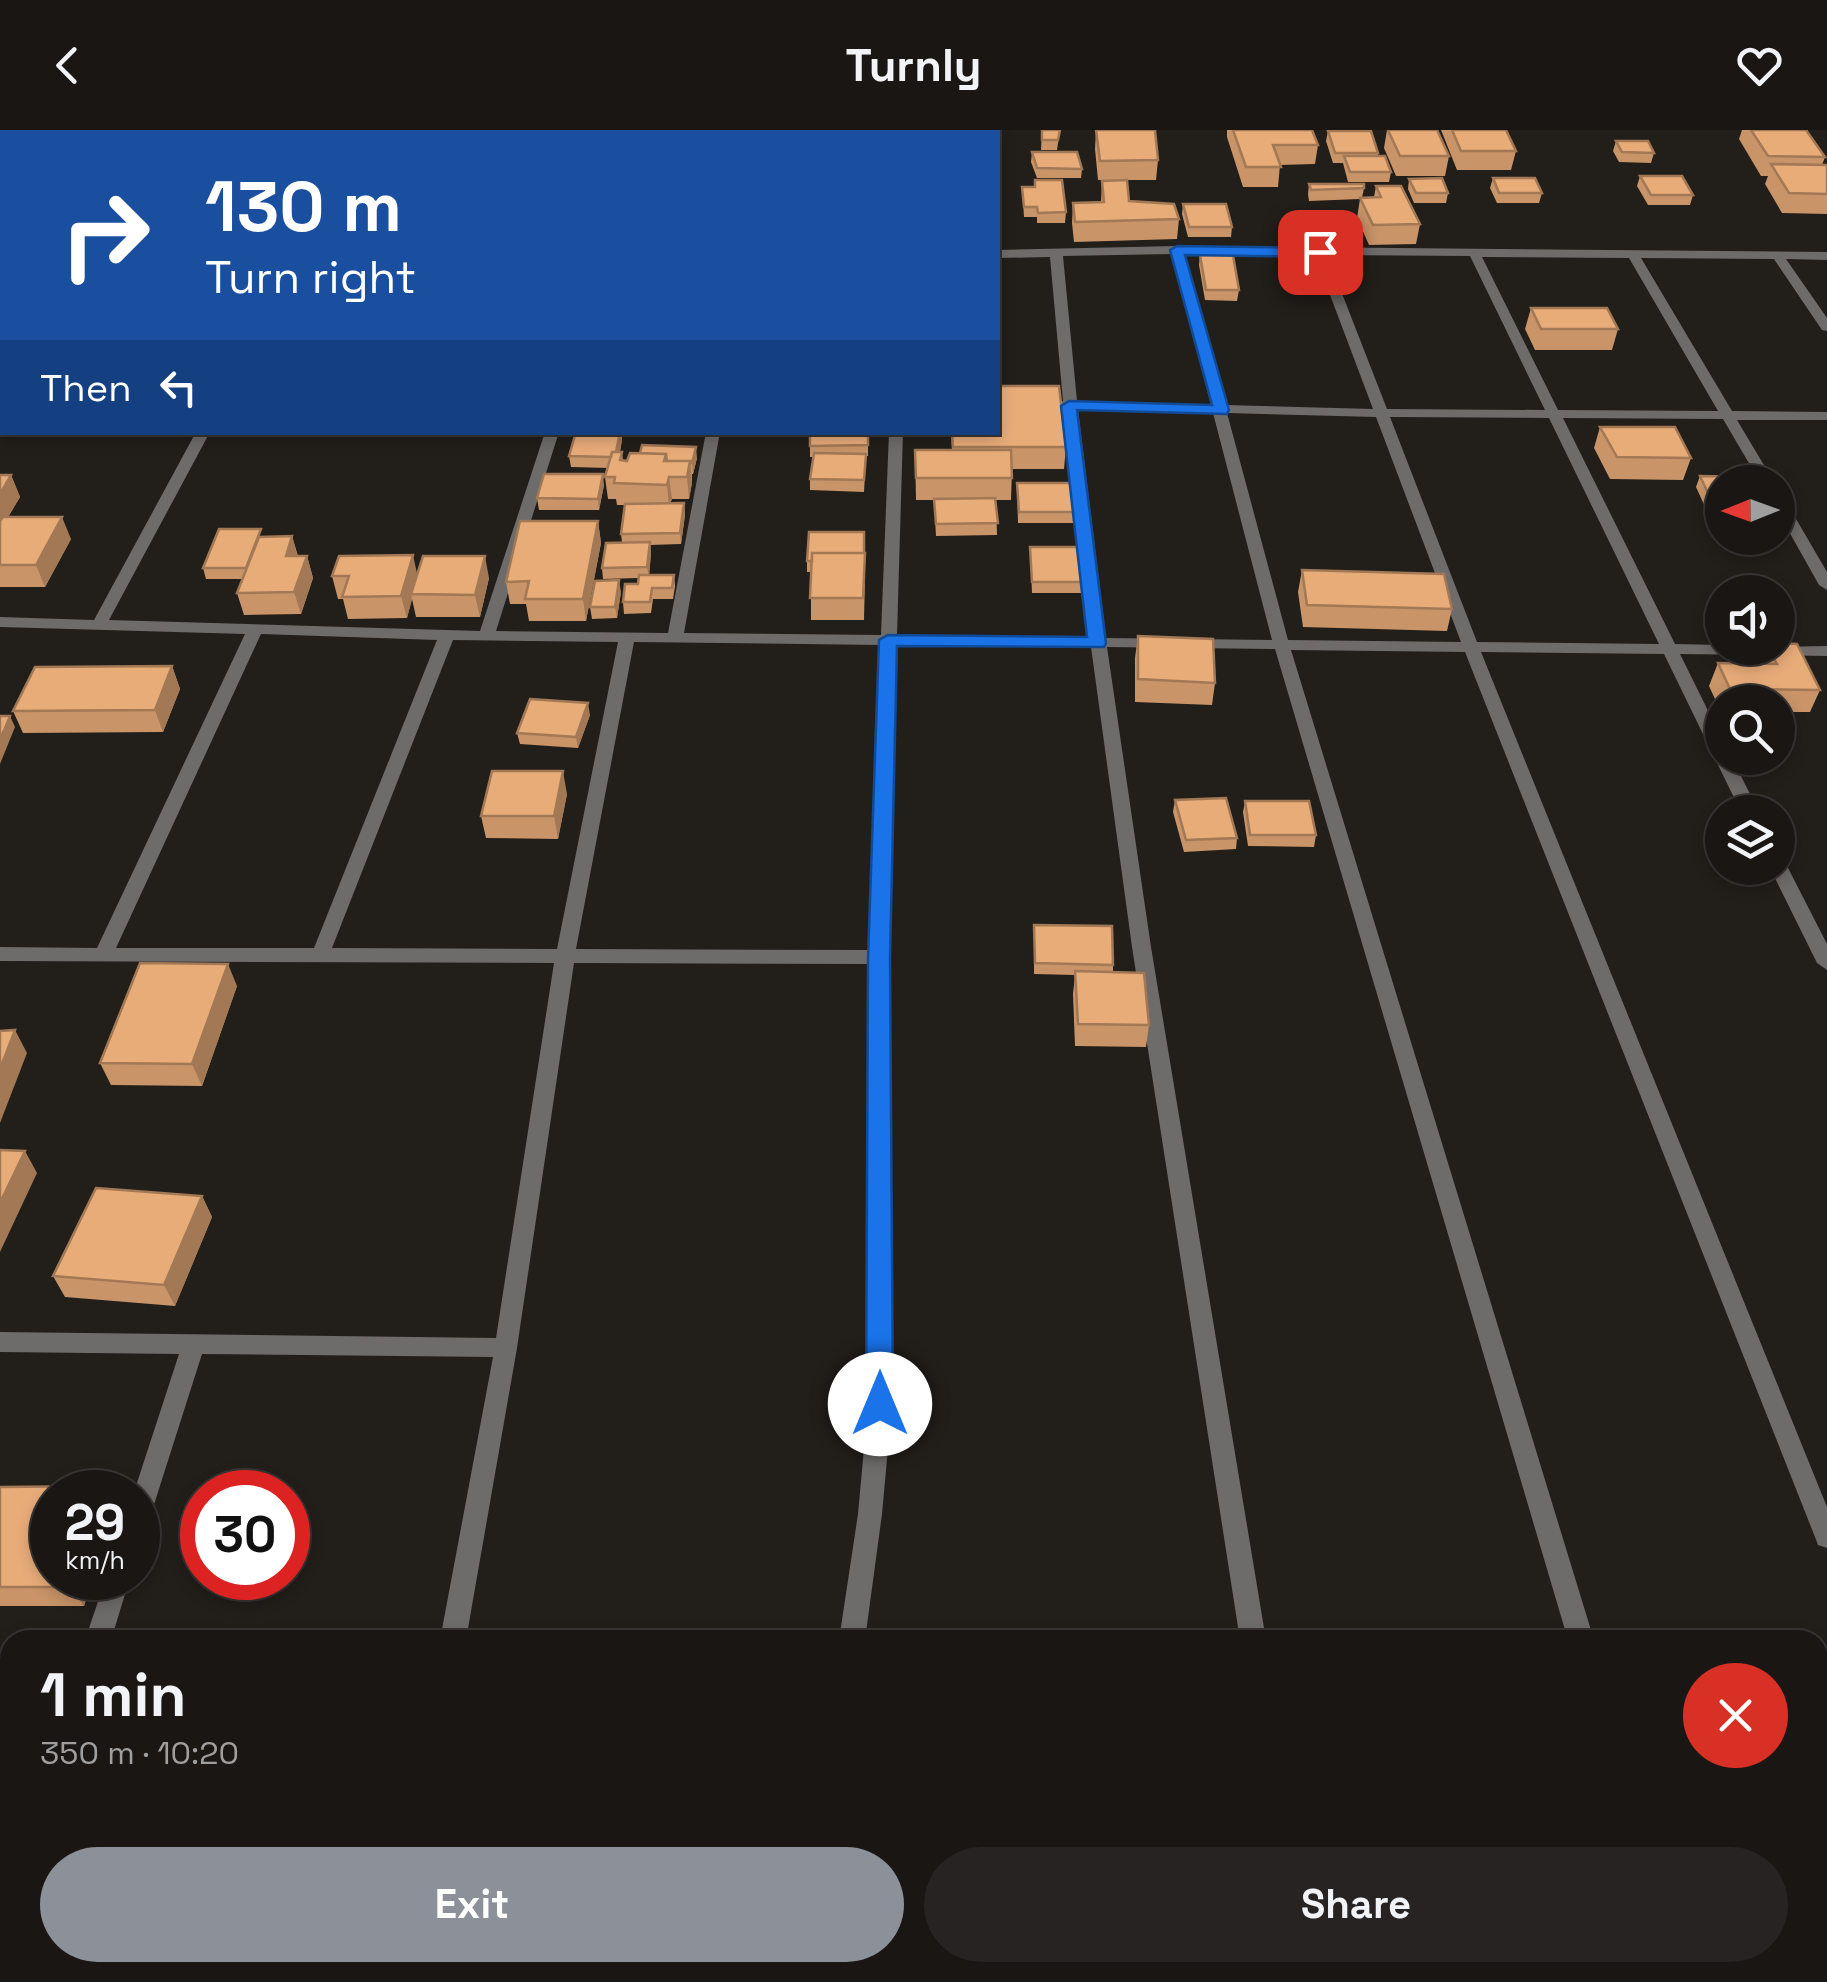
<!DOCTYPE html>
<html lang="en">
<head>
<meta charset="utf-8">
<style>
	:root { --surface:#1a1614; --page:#272322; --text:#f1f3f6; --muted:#9f9fa0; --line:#383534; --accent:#8c9099 }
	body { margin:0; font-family:"Space Grotesk",sans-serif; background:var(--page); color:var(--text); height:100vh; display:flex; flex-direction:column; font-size:38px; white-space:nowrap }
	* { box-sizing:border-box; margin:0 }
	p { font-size:32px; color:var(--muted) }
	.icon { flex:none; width:55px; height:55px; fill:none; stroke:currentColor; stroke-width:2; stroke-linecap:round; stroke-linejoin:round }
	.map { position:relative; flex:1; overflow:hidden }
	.side { position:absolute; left:0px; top:1500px; width:1828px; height:352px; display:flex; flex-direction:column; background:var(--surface); border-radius:30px 30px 0 0; box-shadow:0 5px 15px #0003,0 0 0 2px var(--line) }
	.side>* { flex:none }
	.top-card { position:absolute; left:0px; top:0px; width:1000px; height:305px; box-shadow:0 5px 15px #0003,0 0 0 2px var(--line); background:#1a4fa0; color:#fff; overflow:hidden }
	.needle { width:65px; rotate:269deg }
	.tools { position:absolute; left:1705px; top:335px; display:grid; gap:20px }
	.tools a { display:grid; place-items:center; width:90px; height:90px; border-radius:50%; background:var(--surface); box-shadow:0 5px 15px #0003,0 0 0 2px var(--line); font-size:50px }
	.speed { position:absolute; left:30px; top:1340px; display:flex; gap:20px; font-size:50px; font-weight:700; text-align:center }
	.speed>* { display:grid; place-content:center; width:130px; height:130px; border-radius:50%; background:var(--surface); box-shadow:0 5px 15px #0003,0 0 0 2px var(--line); line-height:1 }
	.speed small { font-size:25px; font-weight:400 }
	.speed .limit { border:15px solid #d22; background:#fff; color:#111 }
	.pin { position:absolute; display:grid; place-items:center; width:85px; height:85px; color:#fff; margin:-42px; border-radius:20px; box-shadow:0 5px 15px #0006 }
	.me { position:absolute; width:110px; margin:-55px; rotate:0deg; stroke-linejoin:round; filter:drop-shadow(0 0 8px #0008) }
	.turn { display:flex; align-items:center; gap:35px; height:210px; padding:0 40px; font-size:45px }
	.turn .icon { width:130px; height:130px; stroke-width:2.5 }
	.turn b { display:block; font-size:70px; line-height:85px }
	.then { display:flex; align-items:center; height:95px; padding:0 40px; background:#0003; gap:20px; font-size:38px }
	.round { display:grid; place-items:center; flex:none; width:105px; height:105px; border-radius:52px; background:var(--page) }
	.summary { display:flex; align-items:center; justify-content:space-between; height:170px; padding:0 40px }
	h1 { font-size:60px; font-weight:700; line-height:75px }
	.button { display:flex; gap:20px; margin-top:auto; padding:20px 40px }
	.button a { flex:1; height:115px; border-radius:60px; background:var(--accent); color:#fff; font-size:40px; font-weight:700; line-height:115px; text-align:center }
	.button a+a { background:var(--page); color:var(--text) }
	header { display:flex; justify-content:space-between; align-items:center; height:130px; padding:0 40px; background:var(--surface); font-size:45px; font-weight:700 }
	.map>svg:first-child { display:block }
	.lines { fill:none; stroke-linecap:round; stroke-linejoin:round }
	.lane { fill:#6e6b6b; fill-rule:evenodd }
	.street { fill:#6e6b6b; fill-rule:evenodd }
	.wall { fill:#c89468 }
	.shaded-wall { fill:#a27855 }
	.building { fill:#e8ac79; stroke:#a27855; stroke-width:2.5 }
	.route { fill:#1a73e8; stroke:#114b97; stroke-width:2.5 }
</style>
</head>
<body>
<header><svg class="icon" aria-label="back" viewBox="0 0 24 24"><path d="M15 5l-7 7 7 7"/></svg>Turnly<svg class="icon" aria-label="heart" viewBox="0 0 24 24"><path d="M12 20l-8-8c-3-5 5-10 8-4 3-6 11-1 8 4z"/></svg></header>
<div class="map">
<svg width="1827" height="1852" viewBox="0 0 1827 1852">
	<rect width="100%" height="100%" fill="#221e1a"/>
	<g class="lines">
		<path class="lane" d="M0,57l2,1v6l-2,1z
			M0,82l2,1v6l-2,1z"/>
		<path class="street" d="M904,0h12v2h-11z
			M0,109h2v8h-2z
			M1177,116l650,6v8l-41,-1 41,59v13l-5,-1 -48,-71 -133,-1 91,153 95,1v8h-90l37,62h-14l-37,-63 -160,-1 112,226 47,1v3l105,-2v10l-147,-2 42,85v19h10l27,54h-18l-77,-158 -183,-2 346,855v41l-9,-3 -3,-8 -350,-885 -174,-2 303,990h-26l-293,-991 -168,-2 44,300 115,693h-26l-108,-693 -41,-300 -194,-2 -8,312 3,447 -10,110 -17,126h-26l19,-126 10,-110 1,-440 -295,-1 -57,385 -51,292h-26l53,-283 -291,-3 -52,163 -3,8 -9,3v-36h-4l45,-138 -179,-2v-20l496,6 58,-375 -554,-2v-14l97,1 148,-314 -245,-7v-10l94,3 102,-188h14l-101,188 371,11 65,-199h14l-63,199 172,2 38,-201h14l-36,201 197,2 8,-203h14l-6,203 193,3 -26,-229 -12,-4 11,-4 -13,-144 -52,1v-8zM1172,124l39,151 -134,-4 -14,-145zM1184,124l131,1 58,154 -148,-4zM1327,125l143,1 75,154 -158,-1zM1482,127l147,1 89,153 -160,-1zM1078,280l135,3 59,227 -166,-2zM1227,283l149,4 85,225 -173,-2zM1390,287l159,1 110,226 -182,-2zM261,504l176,6 -123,308h-198zM453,510l165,2 -61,307 -225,-1zM634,512l247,3 -11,305 -294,-1z
			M1778,366l7,4 42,72v18l-8,-5 -41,-73z
			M1778,730l9,6 40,78v26l-10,-7 -47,-95h8z
			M106,1448h24l-19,62h-26z
			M0,1646h10v28h-10z
			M1818,1693l9,1v28l-9,-1z
			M29,1842h29l-3,10h-28z
			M382,1842h28l-2,10h-28z
			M777,1842h28v10h-28z
			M1152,1842h28l1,10h-28z
			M1529,1842h28l2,10h-28z"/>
	</g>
	<path class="wall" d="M1042,0h18l-3,20h-16z
		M1096,0l62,30 -2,20h-29l2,21 50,18 -2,20 -103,3 -2,-19 1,-20 28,-1 1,-21 24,-1h-28l-3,-31z
		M1227,0h85l6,15 -3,19 -35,1 -2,22h-35l-16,-50z
		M1387,0l62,26 -4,20h-49l-12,-28z
		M1441,0h65l10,21 -5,19h-54z
		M1742,0h64l19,27 -3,8h5v49l-45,-1 -17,-29 3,-8h-7l-22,-37z
		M1328,1l50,22v3l13,16 -2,10h-41l-5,-19h-10l-7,-22z
		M1616,11l38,12 -3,10 -32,-1 -6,-11z
		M1032,22l50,17 -1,9h-44l-6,-16z
		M1640,46l53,19 -3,10h-42l-11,-19z
		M1493,48l49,15 -3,10h-42l-7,-15z
		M1409,49l39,14 -2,10h-32l-6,-14z
		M1309,54l55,4 -2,10 12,-1 2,-11 44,38 -4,20 -47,1 -12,-27 3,-19 -51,2 -1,-7z
		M1022,57l44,25 -1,11h-28v-6h-13z
		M1183,74l49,23 -1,10h-43l-6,-23z
		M1200,125l39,35 -2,11 -32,-1 -6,-35z
		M1531,178l87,21 -6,21h-77l-10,-21z
		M1600,297l91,31 -8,22 -73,-1 -16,-31z
		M576,302h54l-8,1v7l-2,12h2l1,9 74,-3 -4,16h-1v9l-3,16h-17l-2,5 14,-1 1,12 -4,29 -31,1 1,8 -2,22h25l1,11 -2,13h-20l-2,14 -27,1 -1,-12 15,-18 1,-6 -36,1 -1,-11 20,-26 -1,-8 4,-29h-8l-1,-6h-8l-3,-22 3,-9 -37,-1 -2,-11z
		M810,302h58v24h-2l-2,36 -54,-2v-11l3,-22h-3z
		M951,302h47l68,15 -2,22h-52l-1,31h-15l1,35 -61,1 -2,-36h-18l-1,-50h37z
		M0,345h11l9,22 -12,20 63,22 -26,48h-45z
		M1700,346l22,6v38h-11l-15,-33z
		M1017,353l57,29 -1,11h-55z
		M604,355l-5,25h-60l-2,-12z
		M598,391l3,22 -15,78h-57l-3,-17h-16l-4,-22z
		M809,402l56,43 -1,45h-53v-48h-4v-11z
		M292,406l6,20h9l6,22 -12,36 -57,1 -7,-22 5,-14h-36l-3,-11 60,-31z
		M1030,417l52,35 -1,11h-49z
		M1302,440l150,39 -5,22 -144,-4 -5,-35z
		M417,444l72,4 -9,39h-64l-4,-18 -5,19 -59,1 -5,-20h-5l-6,-23z
		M621,462l-4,26 -25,1 -2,-12z
		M1138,506l77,47 -3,22 -77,-3v-44z
		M1765,518h13l42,42 -10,22h-32v-10h-56v10h-1l-12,-26 9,-23 40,1z
		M172,536l8,23 -17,43 -140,1 -10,-22z
		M590,585l-12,33 -58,-4 -3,-11z
		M567,664l-9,45 -72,-1 -5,-22z
		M1175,670l62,38 -1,11 -52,3 -11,-40z
		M1245,671l71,34 -2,12 -66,-1 -5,-34z
		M1034,795l79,40v7l36,53 -3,22 -71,-1 -2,-52 2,-19 -41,-1z
		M237,856l-35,100 -91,-1 -11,-22z
		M202,1066l10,21 -37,89 -110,-9 -12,-21z
		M0,1357l52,91h41l-9,28h-84z
		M1827,1766v86h-34l-3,-10h28z
		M1203,1842h139l-6,10h-132z
		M1638,1843l78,9h-85v-2z"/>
	<path class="shaded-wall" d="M620,302l2,8 -6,28 -1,-11z
		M696,317l1,11 -4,16 -1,-11z
		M690,331l2,22 -3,16 -2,-22z
		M603,344l1,11 -5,25 -1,-11z
		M11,345l9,22 -20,34v-37z
		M669,347l3,22 -3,7 -2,-21z
		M684,373l1,12 -4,29 -1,-11z
		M62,387l9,22 -26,48 -9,-22z
		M598,391l3,22 -15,78 -3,-22z
		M292,406l6,22 -12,-2z
		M650,412l1,11 -2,25 -2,-11z
		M413,425l5,23 -7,16 1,5 -5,19 -6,-22z
		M307,426l6,22 -12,36 -7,-22z
		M485,426l4,22 -9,39 -5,-22z
		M619,450l2,12 -4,26 -2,-11z
		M172,536l8,23 -17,43 -8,-22z
		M588,573l2,12 -12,33 -2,-11z
		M10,586l5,11 -15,37v-24z
		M563,641l4,23 -9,45 -4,-23z
		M228,834l9,22 -35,100 -10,-22z
		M15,900l12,23 -27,70v-54z
		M25,1021l12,22 -37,79v-49z
		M202,1066l10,21 -37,89 -11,-21z
		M73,1448h20l-9,28 -14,-19z"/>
	<path class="building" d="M687,0h50v2h-51z
		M757,0h40v2h-40z
		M830,0h47l-1,2h-45z
		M1042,0h18l-2,10h-16z
		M1096,0h59l3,30 -58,1z
		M1233,0h79l6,15h-45l8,22h-35z
		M1388,0h49l12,26h-49z
		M1452,0h54l10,21h-55z
		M1751,0h55l19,27 -57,-1z
		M1328,1h43l7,22h-43z
		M1616,11h32l6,12 -32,-1z
		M1032,22h45l5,17 -45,-1z
		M1344,26h41l6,16h-41z
		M1771,34l56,1v29l-38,-1z
		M1640,46h42l11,19h-42z
		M1442,48l6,15h-32l-7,-14z
		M1493,48h42l7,15h-43z
		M1035,50h27l4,32 -28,1 -1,-6h-13l-2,-20h13z
		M1127,50l2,21 45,3 5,15 -104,3 -2,-19 31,-1 -2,-21z
		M1309,54h55v4l-53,2z
		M1376,56h25l19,38 -47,1 -13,-27 21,-1z
		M1183,74h43l6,23h-43z
		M1200,125h33l6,35h-33z
		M1531,178h76l11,21h-77z
		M998,256h61l7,61h-113l-1,-15h46z
		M1600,297h75l16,31 -74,-1z
		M576,302h44l-4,20h-4l-1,5 -42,-1z
		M810,302h58v13l-58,1z
		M642,315l54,2 -4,16h-2v-2h-23l-1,-7 -26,-1z
		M915,320h96l1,28h-96z
		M612,322h10l-2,8 7,1 3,-8 36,1 -2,7h26l-3,16h-18l-2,8 -53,-2 1,-6h-10z
		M814,323l52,1 -2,26 -54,-1z
		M544,344h59l-5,25 -61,-1z
		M0,345h11l-11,19z
		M1700,346l57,1 3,5h-38v27l-7,-1z
		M1017,353h54l3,29h-55z
		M995,368l3,25 -62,1 -2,-25z
		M684,373l-4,30 -59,1 4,-30z
		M3,387h59l-26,48h-36v-44z
		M520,391h78l-15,78h-58l4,-18 -23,1z
		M219,399h42l-15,39h-43z
		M809,402h55v21h-52v8h-5z
		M292,406l-6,20h21l-13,36 -57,1 22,-56z
		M650,412l-3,25 -45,1 4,-25z
		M1030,417h48l4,35h-50z
		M812,423h53l-2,45h-53z
		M413,425l-12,41 -59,1 7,-21h-17l7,-20z
		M423,426h62l-10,39 -64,-1z
		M1302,440l142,4 8,35 -145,-4z
		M639,445h35l-2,13h-20l-2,14h-27l2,-18h13z
		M619,450l-4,27h-25l5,-26z
		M1138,506l75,3 2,44 -77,-4z
		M1778,513l19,1 23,46 -90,-1 -12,-26 59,1 -9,-16h10z
		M172,536l-17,44 -142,1 22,-44z
		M530,569l58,4 -12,34 -59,-4z
		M0,586h10l-10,24z
		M492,641h71l-9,45h-73z
		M1226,668l11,40 -51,2 -11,-40z
		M1245,671h64l7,34h-66z
		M1034,795l78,1 1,39 -78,-2z
		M140,833l88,1 -36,100 -92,-1z
		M1075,841l69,2 5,52 -71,-1z
		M15,900l-15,39v-38z
		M0,1020l25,1 -25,52z
		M96,1058l106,8 -38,89 -111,-9z
		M102,1356l-2,6h-48v86h21l-3,9h-70v-100z
		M1818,1766h9v82h-14l-2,-6h7z
		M883,1842l92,1v9h-92z
		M984,1842h142v10h-142z
		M1210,1842h82l-82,3z
		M1640,1842h73l3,10h-76l-2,-9z
		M1521,1849v3h-89z"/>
	<path class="route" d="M1177,116l143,2 7,4 -7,5 -135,-2 44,155 -2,4 -150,-4 29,233 -2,4 -207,-1 -7,312 3,446 -4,8 -9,3 -10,-3 -4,-8 2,-446 11,-318 9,-5 199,2 -26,-231 8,-5 143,4 -42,-155z"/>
</svg>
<div class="tools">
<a><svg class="needle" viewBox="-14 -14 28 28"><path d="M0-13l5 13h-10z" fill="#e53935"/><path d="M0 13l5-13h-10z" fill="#9f9fa0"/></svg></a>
<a><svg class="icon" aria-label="sound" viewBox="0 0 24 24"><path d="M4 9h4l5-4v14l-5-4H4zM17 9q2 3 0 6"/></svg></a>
<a><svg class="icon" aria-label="search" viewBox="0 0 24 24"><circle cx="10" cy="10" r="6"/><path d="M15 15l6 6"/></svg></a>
<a><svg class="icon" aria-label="layers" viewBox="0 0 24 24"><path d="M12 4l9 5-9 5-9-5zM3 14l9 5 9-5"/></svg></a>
</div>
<div class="speed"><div>29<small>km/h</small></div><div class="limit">30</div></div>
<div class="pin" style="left:1320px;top:122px;background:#d93025"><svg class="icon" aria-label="arrive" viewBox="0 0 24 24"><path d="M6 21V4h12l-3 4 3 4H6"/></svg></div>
<svg class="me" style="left:880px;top:1274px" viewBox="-20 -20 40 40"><circle r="19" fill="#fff"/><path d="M0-13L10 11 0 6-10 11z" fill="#1a73e8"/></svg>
<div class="top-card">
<div class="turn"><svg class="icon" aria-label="right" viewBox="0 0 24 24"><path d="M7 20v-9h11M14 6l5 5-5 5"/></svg><div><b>130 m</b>Turn right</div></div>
<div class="then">Then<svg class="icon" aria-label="left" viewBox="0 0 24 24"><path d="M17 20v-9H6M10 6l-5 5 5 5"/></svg></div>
</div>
<section class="side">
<div class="summary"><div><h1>1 min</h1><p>350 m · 10:20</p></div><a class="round" style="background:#d93025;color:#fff"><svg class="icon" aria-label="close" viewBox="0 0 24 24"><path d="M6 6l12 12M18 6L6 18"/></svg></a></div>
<div class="button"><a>Exit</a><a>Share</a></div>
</section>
</div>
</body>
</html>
